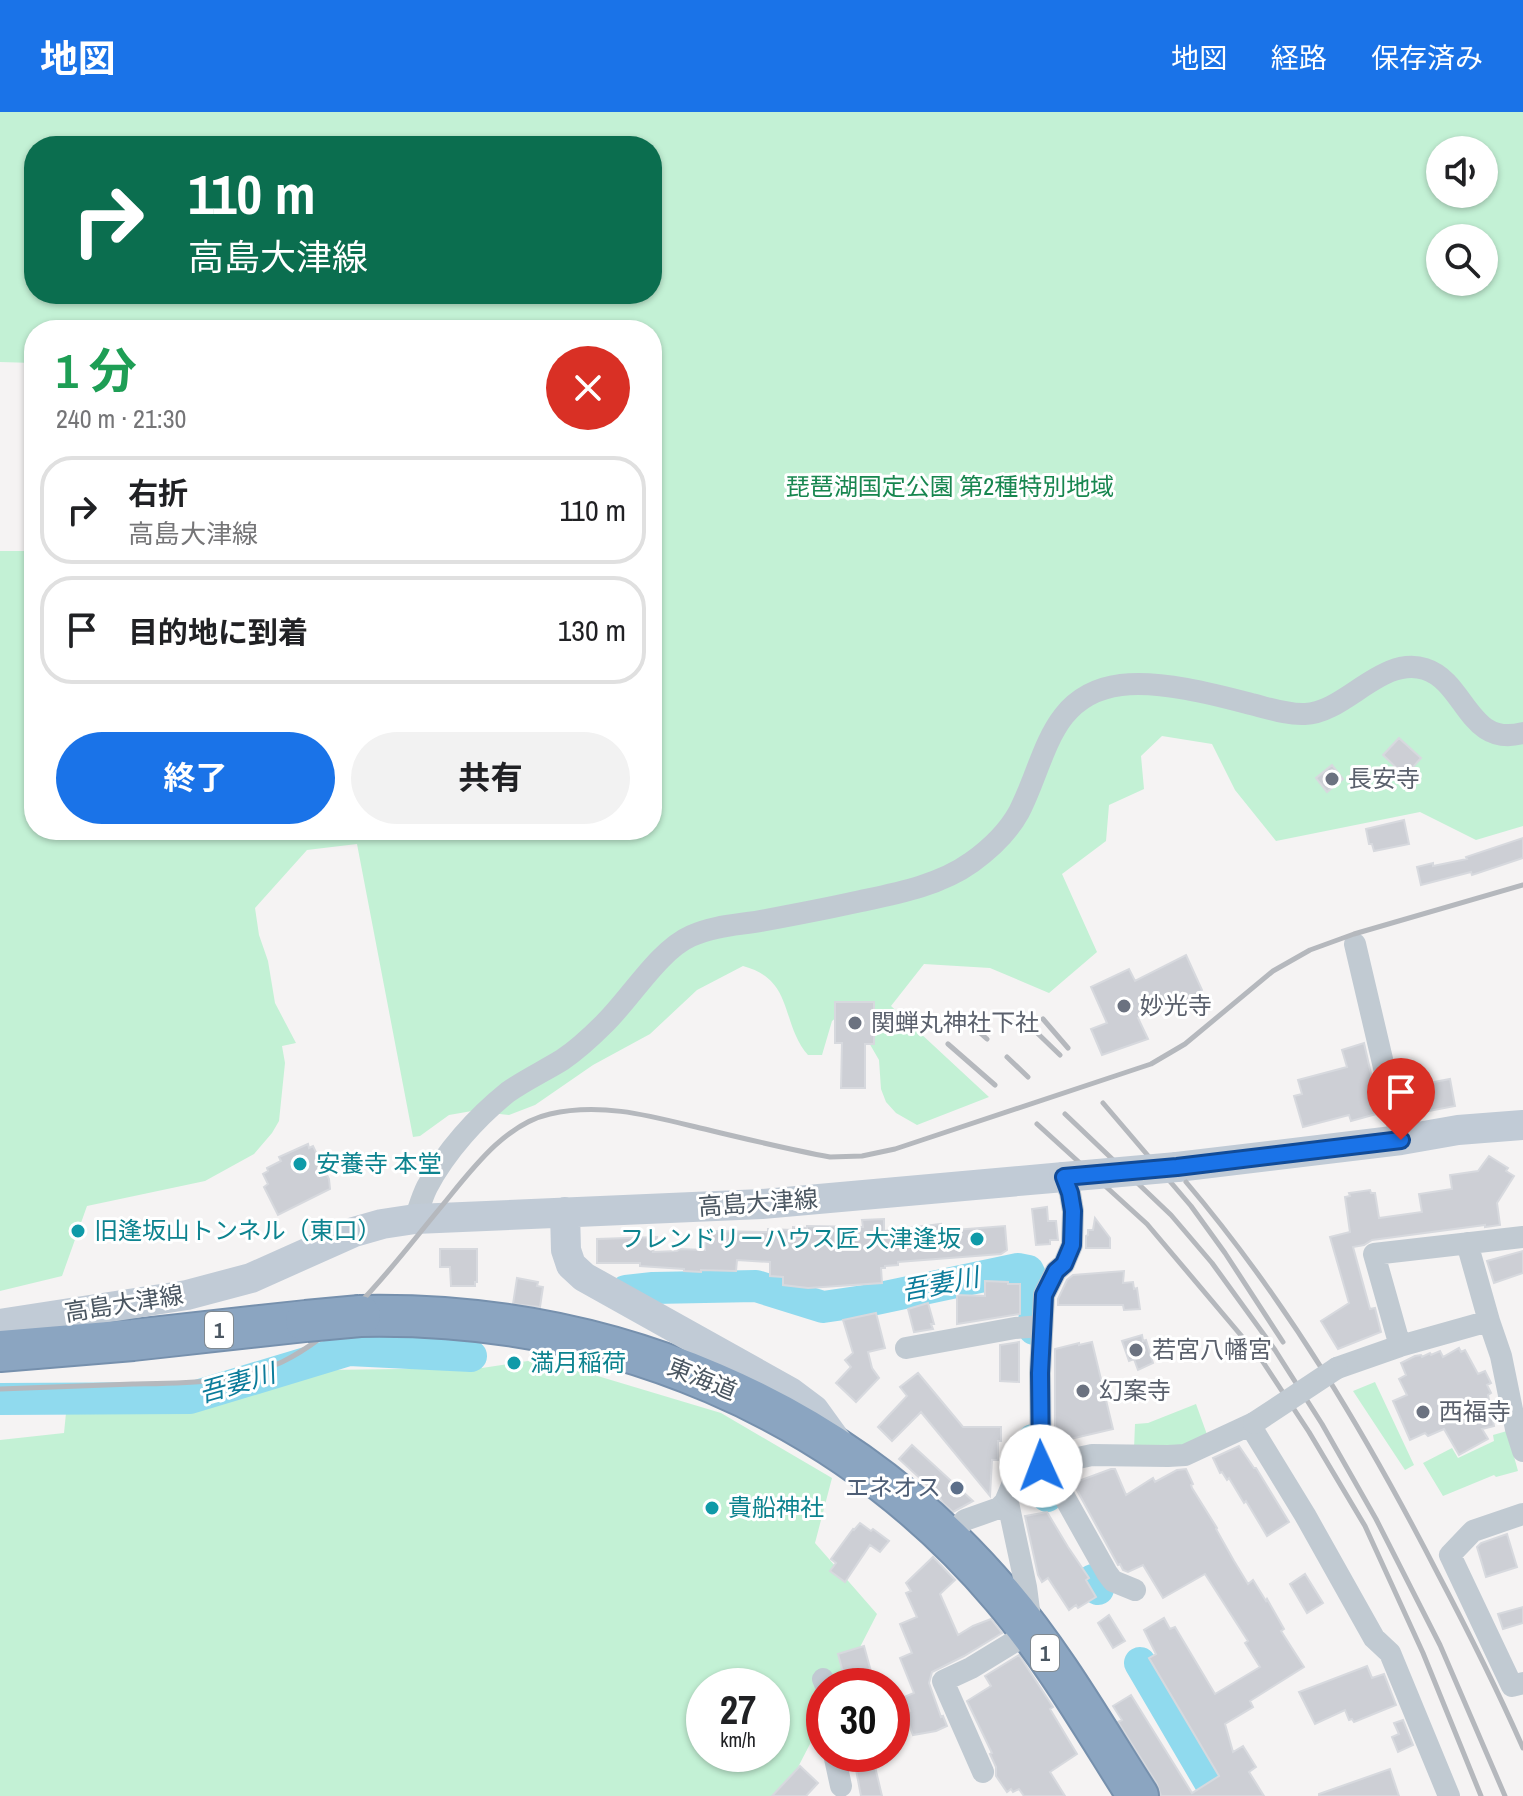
<!DOCTYPE html>
<html lang="ja">
<head>
<meta charset="utf-8">
<style>
	:root { --surface:#fff; --page:#f2f2f2; --text:#202124; --muted:#757577; --line:#e0e0e0; --accent:#1a73e8 }
	body { margin:0; font-family:"Archivo Narrow","Noto Sans JP",sans-serif; background:var(--page); color:var(--text); height:100vh; display:flex; flex-direction:column; font-size:30px; white-space:nowrap }
	* { box-sizing:border-box; margin:0 }
	p { font-size:26px; color:var(--muted) }
	.icon { flex:none; width:44px; height:44px; fill:none; stroke:currentColor; stroke-width:2; stroke-linecap:round; stroke-linejoin:round }
	.map { position:relative; flex:1; overflow:hidden }
	.panel { position:absolute; left:24px; top:208px; width:638px; height:520px; display:flex; flex-direction:column; background:var(--surface); border-radius:32px; box-shadow:0 2px 6px #0004 }
	.panel>* { flex:none }
	.banner { position:absolute; left:24px; top:24px; width:638px; height:168px; border-radius:32px; box-shadow:0 2px 6px #0004; background:#0b6e4f; color:#fff; overflow:hidden }
	.controls { position:absolute; left:1426px; top:24px; display:grid; gap:16px }
	.controls a { display:grid; place-items:center; width:72px; height:72px; border-radius:50%; background:var(--surface); box-shadow:0 2px 6px #0004; font-size:40px }
	.speed { position:absolute; left:686px; top:1556px; display:flex; gap:16px; font-size:40px; font-weight:700; text-align:center }
	.speed>* { display:grid; place-content:center; width:104px; height:104px; border-radius:50%; background:var(--surface); box-shadow:0 2px 6px #0004; line-height:1 }
	.speed small { font-size:20px; font-weight:400 }
	.speed .limit { border:12px solid #d22; background:#fff; color:#111 }
	.pin { position:absolute; display:grid; place-items:center; width:68px; height:68px; color:#fff; margin:-82px -34px; border-radius:50% 50% 50% 0; rotate:-45deg; box-shadow:0 0 8px #0007 }
	.pin .icon { rotate:45deg }
	.me { position:absolute; width:88px; margin:-44px; rotate:358deg; stroke-linejoin:round; filter:drop-shadow(0 0 6px #0008) }
	.turn { display:flex; align-items:center; gap:28px; height:168px; padding:0 32px; font-size:36px }
	.turn .icon { width:104px; height:104px; stroke-width:2.5 }
	.turn b { display:block; font-size:56px; line-height:68px }
	.round { display:grid; place-items:center; flex:none; width:84px; height:84px; border-radius:42px; background:var(--page) }
	.head { display:flex; align-items:center; justify-content:space-between; height:136px; padding:0 32px }
	h1 { font-size:48px; font-weight:700; line-height:60px; color:#1e9e55 }
	.cta { display:flex; gap:16px; margin-top:auto; padding:16px 32px }
	.cta a { flex:1; height:92px; border-radius:48px; background:var(--accent); color:#fff; font-size:32px; font-weight:700; line-height:92px; text-align:center }
	.cta a+a { background:var(--page); color:var(--text) }
	ul { padding:0; list-style:none }
	li { display:flex; align-items:center; gap:24px; height:108px; margin:0 16px 12px; padding:0 16px; border:4px solid var(--line); border-radius:32px }
	li div { flex:1 }
	li b { display:block; font-size:30px }
	li em { font-style:normal }
	header { display:flex; align-items:center; gap:48px; box-sizing:border-box; height:112px; padding:0 40px; background:var(--accent); color:#fff }
	header strong { font-size:38px }
	nav { display:flex; gap:44px; margin-inline-start:auto; font-size:28px }
	.map>svg:first-child { display:block }
	.green { fill:#c3f1d5; fill-rule:evenodd }
	.lines { fill:none; stroke-linecap:round; stroke-linejoin:round }
	.river { stroke:#90daee; stroke-width:32 }
	.building { fill:#cdcfd5; stroke:#d7d9de; stroke-width:2 }
	.highway-casing { stroke:#7690ad; stroke-width:44 }
	.street { stroke:#c1cad2; stroke-width:22 }
	.secondary { stroke:#c1cbd6; stroke-width:30 }
	.highway { stroke:#8ba5c1; stroke-width:40 }
	.rail { stroke:#b5b8bd; stroke-width:5 }
	.highway-bridge-casing { stroke:#7690ad; stroke-width:44; stroke-linecap:butt }
	.street-bridge { stroke:#c1cad2; stroke-width:22 }
	.secondary-bridge { stroke:#c1cbd6; stroke-width:30 }
	.highway-bridge { stroke:#8ba5c1; stroke-width:40 }
	.route-casing { stroke:#114b97; stroke-width:20 }
	.route { stroke:#1a73e8; stroke-width:14 }
	.worship-dot { fill:#6b7280; stroke:#fff; stroke-width:3 }
	.culture-dot { fill:#0f9aa8; stroke:#fff; stroke-width:3 }
	.service-dot { fill:#5c6f8a; stroke:#fff; stroke-width:3 }
	.labels { text-anchor:middle; stroke-width:6; stroke-linejoin:round; paint-order:stroke }
	.shield { fill:#fff; stroke:#808990; stroke-width:2 }
	.shield-label { font-size:22px; font-weight:bold; fill:#4a5661 }
	.park-label { font-size:24px; fill:#17864f; stroke:#fff }
	.worship-label { font-size:24px; fill:#5b616d; stroke:#fff; text-anchor:start }
	.culture-label { font-size:24px; fill:#0d838f; stroke:#fff; text-anchor:start }
	.street-label { font-size:24px; fill:#4a5661; stroke:#fff }
	.service-label { font-size:24px; fill:#4e5e75; stroke:#fff; text-anchor:end }
	.water-label { font-size:26px; font-style:italic; fill:#0c7c9b; stroke:#fff }
</style>
</head>
<body>
<header>
<strong>地図</strong>
<nav><a>地図</a><a>経路</a><a>保存済み</a></nav>
</header>
<div class="map">
<svg width="1523" height="1684" viewBox="0 0 1523 1684">
	<rect width="100%" height="100%" fill="#f5f3f3"/>
	<path class="green" d="M0,0h1523v714l-47,14 -56,-28 -144,29 -41,-51 -23,-46 -50,-8 -21,20 3,33 -35,16 -3,36 -44,33 35,78 -48,41 -59,-25 -66,-4 -33,42 98,91 -72,28 -21,-12 -10,-11 -5,-13 -2,-29 -26,-45 -16,2 -5,4 -10,34h-14c-28,-32 -13,-75 -65,-89l-46,24 -47,44 -57,31 -58,40 -26,10 -37,-4 -23,4 -29,21 -7,1 -56,-293 -50,6 -52,58 4,27 9,26 7,42 21,40 -14,3 3,17 -6,58 -7,12 -18,21 -49,27 -118,25 -25,70 -62,15v-740h34v279h618v-500h-618v33l-34,-1zM34,34h618v148h-618zM1440,38h44v44h-44zM1440,126h44v44h-44z
		M541,1247l180,54 111,65 -17,65 62,71 -37,72h-16v31l-41,79h-783v-356l64,-7 2,-20 120,-1 138,-42 158,-2zM704,1574h68v68h-68z
		M1375,1270l39,83 -9,5 -52,-79z
		M1196,1292l13,36 -11,4 -64,5 1,-25 13,-1z
		M1507,1319l11,40 -22,6 -2,-2 -51,21 -20,-33 29,-15 6,10 36,-17 -1,-6z"/>
	<g class="lines">
		<path class="river" d="M626,1179l27,-3 103,-2 67,21 48,-7 147,-31 10,2 8,16 -2,42
			M0,1287l190,-1 159,-48 122,6
			M1033,1328c1,21 5,37 14,56
			M1093,1468l5,9
			M1140,1551l78,133"/>
	</g>
	<path class="building" d="M1399,626l22,20 -16,18 -22,-21z
		M1332,653l11,14 -16,13 -11,-14z
		M1404,708l5,24 -35,7 -2,-7h-3l-3,-15z
		M1523,726v20l-51,17 -1,-3 -50,13 -4,-18 16,-4v3l34,-7 -1,-2z
		M1186,843l16,35 -1,1 2,5 -24,12 -5,-9 -36,19 10,21 -46,16 -11,-26 16,-6 -16,-36 38,-18 6,12z
		M835,890h39v42h-9v44h-24l1,-45h-7z
		M1364,931l16,70 -29,8 -2,-6 -46,12 -9,-31 8,-2 -4,-14 49,-13 -5,-17z
		M1450,967l5,27 -37,7 -5,-27z
		M308,1032l1,4 4,-2 16,33 1,10 -52,26 -14,-28 4,-3 -5,-10 5,-3 -1,-3 14,-7 -2,-4z
		M1489,1044l19,12 -2,3 8,5 -17,27 3,22 -15,2v-2l-113,15 -8,5 -11,2 17,62 5,-1 6,24 -43,17 -17,-28 28,-18 -19,-66 20,-5 -5,-35 5,-1 -1,-3 21,-3 1,3h4l4,25 43,-6 -3,-18 33,-5 -2,-14 28,-4z
		M1047,1095l1,14h8l2,19h-8v4l-14,1 -4,-36z
		M1095,1106l15,20v10h-24v-12l2,-1v-5h5z
		M884,1107v12l57,-7v7l64,-5 2,24 -6,4 -103,8v3l-13,1v2h-4l1,15 -74,5 -25,-3v-8l-13,-1v-14l-33,-2 -1,11 -35,-1v2l-17,-1v-2l-44,-3v-3h-43v-24l60,-2 -4,15 24,-1 3,-2 25,1v-17h10v-2l53,1v-3l25,1v-3l14,1v-2l56,1 -1,-7z
		M440,1137h37v33h-2v4h-24l-1,-19h-10z
		M1523,1139v22l-29,10 -7,-22z
		M1124,1159l-1,12 10,-1 1,7 3,-1 3,21 -16,1 -1,-5h-65v-6l9,-19 6,-5z
		M517,1166l21,4 -1,4 6,1 -3,20 -27,-3z
		M985,1169l23,1v2h12v30l-63,10v-29l28,1z
		M928,1191l6,21h-3l2,5 -19,3 -6,-23z
		M876,1201l9,35 -17,4 4,16 7,10 -23,24 -20,-19 15,-16 -6,-7 8,-7 -10,-33z
		M1142,1223l1,6 3,-1 7,23 -15,7 -4,-11 -5,2 -7,-20z
		M1019,1230v40l-19,-1v-36z
		M1092,1230l21,87 -47,11 1,6 -12,3v-100l24,-6v2z
		M1459,1236l2,4 4,-2 13,24 7,-3 6,12 -4,2 4,8 -3,2 6,31 -12,3 6,10 -29,16 -15,-26 -16,7 -3,-3 -15,7 -17,-39 14,-6 -8,-16 7,-4 -5,-12 14,-7 6,-1 1,2 8,-4 1,2 9,-4 3,6z
		M918,1261l45,54h38v14h-3v19h-6l-2,36 -69,-84 -29,29 -14,-14 29,-31 -7,-9z
		M912,1333l61,56 -20,11 -10,-9 -5,-8 -39,-36z
		M1239,1334l15,22h2l33,54 -22,14 -21,-35 -2,2 -15,-25 -2,2 -5,-8 -2,1 -7,-15z
		M1111,1357h4l11,26 27,-17 2,4 22,-12 9,-1 7,15 -2,1 1,3 25,40 -1,1 18,32 14,23 5,-4 13,21 1,-2 17,30 -3,2 23,36 -54,34 3,6 -28,17 8,28 10,-6 13,21 -7,5 15,24h-103l-4,-12 -39,-62 4,-2 -9,-14 18,-11 61,98 27,-17 -70,-118 7,-4 -12,-24 20,-12 6,11 5,-2 40,67 45,-27 -15,-24 3,-2 -43,-67 -42,24 -20,-33 -15,7 -5,-2 -3,-6 -2,1 -45,-82z
		M1047,1400l21,35 21,31 -3,2 10,17 -18,11 -2,-3 -7,5 -21,-32 -6,4 -4,-7 -13,-59z
		M860,1411l11,8 2,-2 16,12 -9,11 -10,-7 -25,37 -15,-11 6,-8 -5,-4 22,-30 1,1z
		M1507,1422l10,33 -31,10 -9,-30 4,-4z
		M933,1445l22,23 -15,14 18,41 15,-9 18,-7 11,14 -38,23 -32,16 -3,11 12,34 2,-1 4,10 -11,5 -23,4 -8,-22 5,-2 -6,-14 10,-4 -14,-35 12,-5 -12,-29 17,-7 -11,-24 5,-2 -5,-8z
		M1305,1462l18,29 -16,10 -17,-29z
		M1523,1495v16l-20,6 -5,-15z
		M1109,1503l16,26 -12,7 -15,-25z
		M864,1534l11,40h-22l-2,-7 -6,1 -7,-26z
		M1019,1543l34,52 -3,2 27,45 -27,18 15,24h-41l-5,-7 -6,3 -2,-3 -4,3 -11,-16v-9l-6,-13 2,-1 -25,-52 24,-15 -6,-10z
		M1367,1554l5,12 12,-4 12,31 -42,17 -2,-3 -3,1 -4,-10 -30,14 -16,-32z
		M1403,1608l10,25 -15,7 -6,-15 7,-3 -5,-11z
		M853,1642h19l10,42h-21z
		M800,1654l18,17 -12,13h-34z
		M1390,1657l9,27h-80v-2z"/>
	<g class="lines">
		<g class="highway-casing">
			<path id="highway" d="M360,1204c247,-5 481,90 642,280 52,61 93,133 136,200
				M0,1239l133,-11 173,-19"/>
		</g>
		<path class="street" d="M1355,832l46,196
			M415,1107c4,-11 7,-22 12,-32 19,-36 50,-70 81,-95 17,-12 36,-21 54,-32 15,-10 29,-23 42,-36 26,-25 55,-74 87,-88 24,-11 50,-11 75,-16 32,-6 64,-12 95,-19 38,-8 79,-16 111,-39 18,-13 36,-30 47,-50 27,-52 30,-118 102,-127 38,-5 92,9 130,19 17,4 36,11 54,10 40,-1 77,-59 120,-45 41,13 43,79 98,64
			M1467,1131l22,78 12,35 15,73 7,22
			M1400,1234l-26,-92 149,-17
			M906,1236l109,-20 26,-2
			M1337,1256l63,-22 89,-25
			M1250,1313l55,90 69,123 16,15 59,143
			M1048,1352l17,34 42,75 6,8 22,9
			M1041,1354l-1,-93 4,-78 12,-24 8,-7 8,-19 1,-34 -3,-18 -6,-16
			M1007,1386l19,89 3,23 -4,12
			M1523,1402l-50,17 -23,24 62,131 11,-3
			M948,1426l17,-18 34,-12 6,-6 8,-19 28,-17 51,-11 76,1 17,-1 69,-32
			M823,1567l3,7
			M834,1642l7,32
			M983,1660l-40,-91 28,-13 59,-36"/>
		<path class="secondary" d="M1177,1055l224,-27 57,-10 65,-5
			M565,1100l1,38 5,15 13,12 206,115 24,18 26,36
			M0,1212l187,-29 64,-17 103,-46 28,-8 33,-5 347,-15 302,-27"/>
		<use href="#highway" class="highway"/>
		<path class="rail" d="M1043,907l25,29
			M970,912l17,15
			M1032,916l28,27
			M948,932l47,41
			M1007,945l21,20
			M1103,991l88,103 34,47 58,89
			M1065,1002l106,101 41,48 63,87 47,74 54,95 64,126 65,151
			M1037,1012l110,100 114,135 48,73 56,94 58,127 58,143
			M1186,1070c101,119 181,254 252,392 30,57 59,115 85,174
			M0,1277c44,-2 89,-3 133,-5 49,-1 104,0 149,-22 67,-33 113,-100 159,-155 29,-35 63,-83 109,-93 51,-12 101,2 150,14 43,10 86,21 130,29l32,-1 33,-7 256,-85 34,-20 88,-73 37,-21 44,-16 169,-49"/>
		<g class="highway-bridge-casing">
			<path id="highway-bridge" d="M306,1209l54,-5"/>
		</g>
		<path class="street-bridge" d="M1254,1311l83,-55"/>
		<path class="secondary-bridge" d="M1064,1065l113,-10"/>
		<use href="#highway-bridge" class="highway-bridge"/>
	</g>
	<g class="lines">
		<g class="route-casing">
			<path id="route" d="M1041,1354l-1,-93 4,-78 12,-24 8,-7 8,-19 1,-34 -3,-18 -6,-16 113,-10 224,-27"/>
		</g>
		<use href="#route" class="route"/>
	</g>
	<g class="worship-dot">
		<circle cx="1332" cy="667" r="8"/>
		<circle cx="1124" cy="894" r="8"/>
		<circle cx="855" cy="911" r="8"/>
		<circle cx="1136" cy="1238" r="8"/>
		<circle cx="1083" cy="1279" r="8"/>
		<circle cx="1423" cy="1300" r="8"/>
	</g>
	<g class="culture-dot">
		<circle cx="300" cy="1052" r="8"/>
		<circle cx="78" cy="1119" r="8"/>
		<circle cx="977" cy="1127" r="8"/>
		<circle cx="514" cy="1251" r="8"/>
		<circle cx="712" cy="1396" r="8"/>
	</g>
	<circle class="service-dot" cx="957" cy="1376" r="8"/>
	<g class="labels">
		<g class="shield">
			<rect x="205" y="1200" width="28" height="36" rx="6"/>
			<rect x="1031" y="1523" width="28" height="36" rx="6"/>
		</g>
		<g class="shield-label">
			<text x="219" y="1226">1</text>
			<text x="1045" y="1549">1</text>
		</g>
		<g class="park-label">
			<text x="950" y="383">琵琶湖国定公園 第2種特別地域</text>
		</g>
		<g class="worship-label">
			<text x="1348" y="675">長安寺</text>
			<text x="1140" y="902">妙光寺</text>
			<text x="871" y="919">関蝉丸神社下社</text>
			<text x="1152" y="1246">若宮八幡宮</text>
			<text x="1099" y="1287">幻案寺</text>
			<text x="1439" y="1308">西福寺</text>
		</g>
		<g class="culture-label">
			<text x="316" y="1060">安養寺 本堂</text>
			<text x="94" y="1127">旧逢坂山トンネル（東口）</text>
			<text x="961" y="1135" text-anchor="end">フレンドリーハウス匠 大津逢坂</text>
			<text x="530" y="1259">満月稲荷</text>
			<text x="728" y="1404">貴船神社</text>
		</g>
		<g class="street-label">
			<text transform="translate(758 1091) rotate(-4)" y="8">高島大津線</text>
			<text transform="translate(124 1192) rotate(-9)" y="8">高島大津線</text>
			<text transform="translate(702 1267) rotate(22)" y="8">東海道</text>
		</g>
		<g class="service-label">
			<text x="941" y="1384">エネオス</text>
		</g>
		<g class="water-label">
			<text transform="translate(940 1172) rotate(-11)" y="9">吾妻川</text>
			<text transform="translate(237 1271) rotate(-16)" y="9">吾妻川</text>
		</g>
	</g>
</svg>
<div class="controls">
<a><svg class="icon" aria-label="sound" viewBox="0 0 24 24"><path d="M4 9h4l5-4v14l-5-4H4zM17 9q2 3 0 6"/></svg></a>
<a><svg class="icon" aria-label="search" viewBox="0 0 24 24"><circle cx="10" cy="10" r="6"/><path d="M15 15l6 6"/></svg></a>
</div>
<div class="speed"><div>27<small>km/h</small></div><div class="limit">30</div></div>
<div class="pin" style="left:1401px;top:1028px;background:#d93025"><svg class="icon" aria-label="arrive" viewBox="0 0 24 24"><path d="M6 21V4h12l-3 4 3 4H6"/></svg></div>
<svg class="me" style="left:1041px;top:1354px" viewBox="-20 -20 40 40"><circle r="19" fill="#fff"/><path d="M0-13L10 11 0 6-10 11z" fill="#1a73e8"/></svg>
<div class="banner">
<div class="turn"><svg class="icon" aria-label="right" viewBox="0 0 24 24"><path d="M7 20v-9h11M14 6l5 5-5 5"/></svg><div><b>110 m</b>高島大津線</div></div>
</div>
<section class="panel">
<div class="head"><div><h1>1 分</h1><p>240 m · 21:30</p></div><a class="round" style="background:#d93025;color:#fff"><svg class="icon" aria-label="close" viewBox="0 0 24 24"><path d="M6 6l12 12M18 6L6 18"/></svg></a></div>
<ul>
<li><svg class="icon" aria-label="right" viewBox="0 0 24 24"><path d="M7 20v-9h11M14 6l5 5-5 5"/></svg><div><b>右折</b><p>高島大津線</p></div><em>110 m</em></li>
<li><svg class="icon" aria-label="arrive" viewBox="0 0 24 24"><path d="M6 21V4h12l-3 4 3 4H6"/></svg><div><b>目的地に到着</b></div><em>130 m</em></li>
</ul>
<div class="cta"><a>終了</a><a>共有</a></div>
</section>
</div>
</body>
</html>
